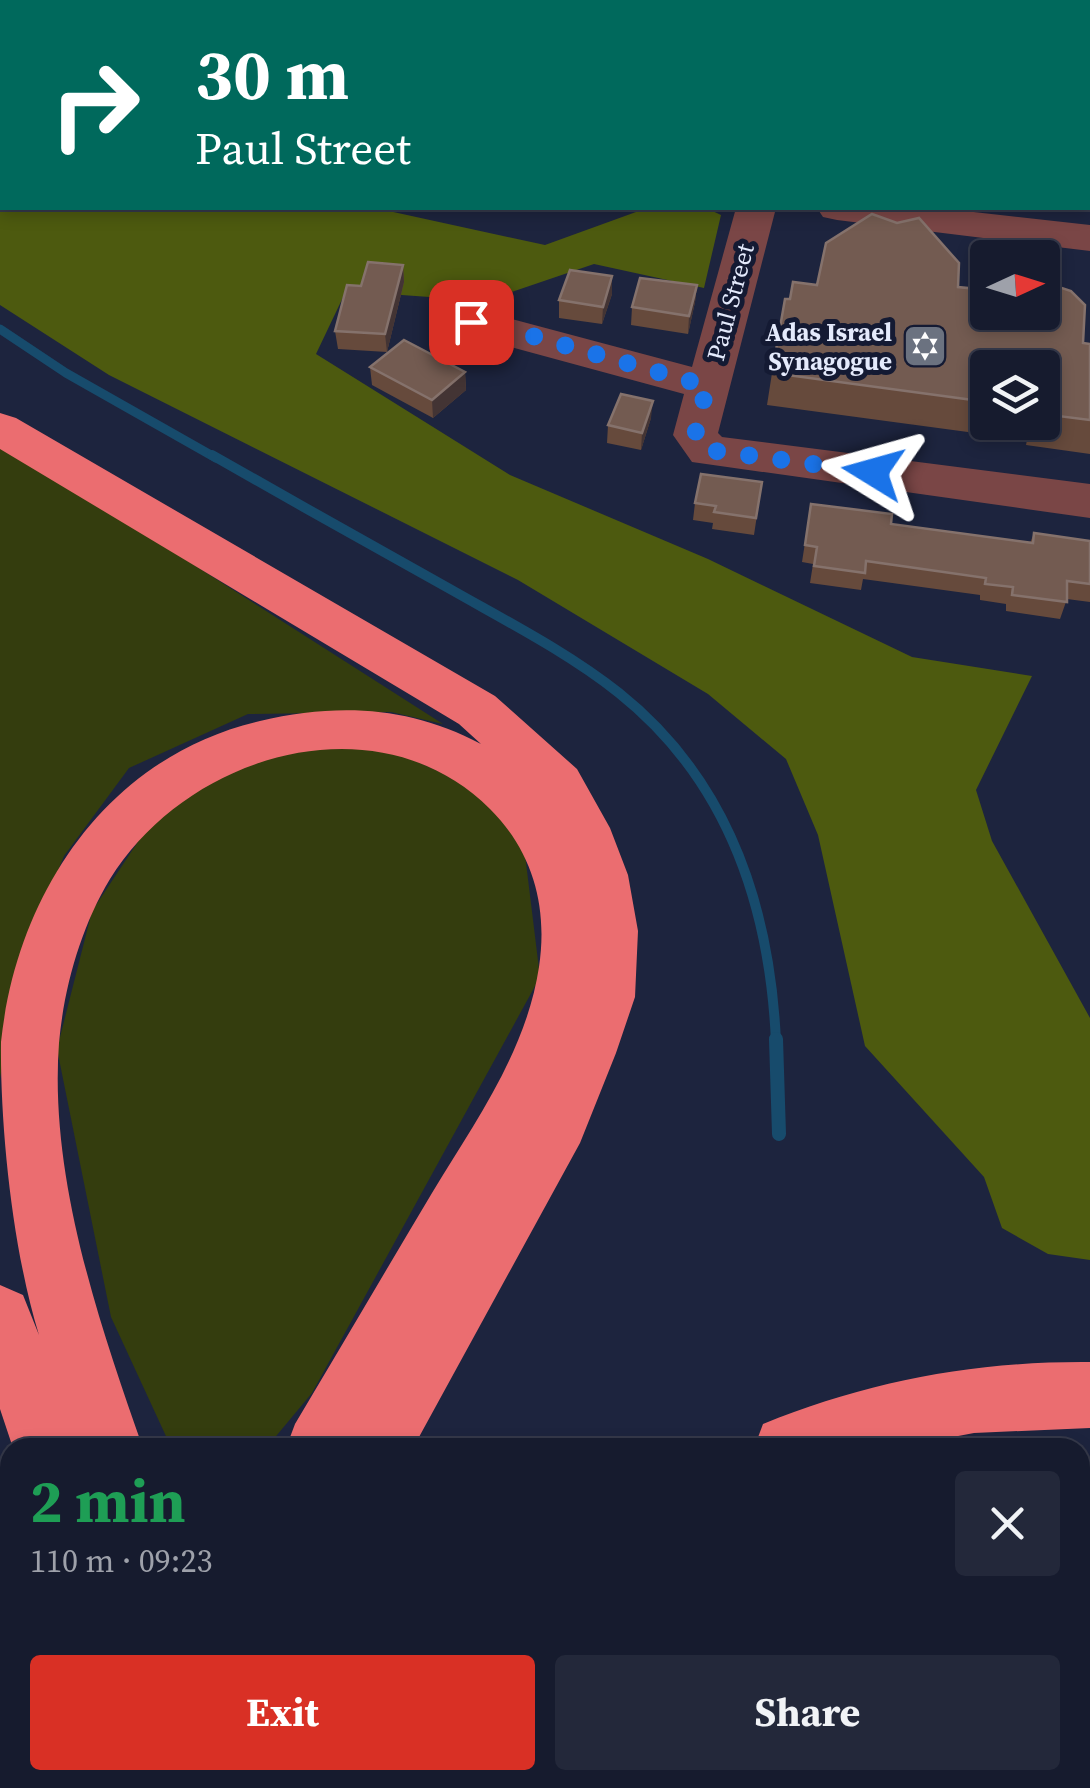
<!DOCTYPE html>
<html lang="en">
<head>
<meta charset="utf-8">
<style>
	:root { --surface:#161b2e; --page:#23283a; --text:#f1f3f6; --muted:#9ea1aa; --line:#35394a; --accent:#d93025 }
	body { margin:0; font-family:"Source Serif 4",serif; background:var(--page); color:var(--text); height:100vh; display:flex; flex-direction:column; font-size:38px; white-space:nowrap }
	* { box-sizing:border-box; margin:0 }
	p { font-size:32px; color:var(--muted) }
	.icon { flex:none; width:55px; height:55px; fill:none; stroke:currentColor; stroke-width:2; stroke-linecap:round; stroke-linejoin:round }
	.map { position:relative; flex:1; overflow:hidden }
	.sheet { position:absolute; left:0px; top:1438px; width:1090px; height:352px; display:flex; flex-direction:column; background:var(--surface); border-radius:30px 30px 0 0; box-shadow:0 5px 15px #0003,0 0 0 2px var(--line) }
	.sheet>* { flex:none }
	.hud { position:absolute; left:0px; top:0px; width:1090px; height:210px; box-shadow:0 5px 15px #0003,0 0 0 2px var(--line); background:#00695c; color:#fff; overflow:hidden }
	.needle { width:65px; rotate:86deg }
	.controls { position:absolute; left:970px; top:240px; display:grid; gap:20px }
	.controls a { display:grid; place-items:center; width:90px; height:90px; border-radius:10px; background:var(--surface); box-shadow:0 5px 15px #0003,0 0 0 2px var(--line); font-size:50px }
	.pin { position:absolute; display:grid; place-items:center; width:85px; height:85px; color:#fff; margin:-42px; border-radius:20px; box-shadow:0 5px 15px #0006 }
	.me { position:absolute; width:110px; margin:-55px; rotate:278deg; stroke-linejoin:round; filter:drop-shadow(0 0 8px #0008) }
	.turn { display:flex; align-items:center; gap:35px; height:210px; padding:0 30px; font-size:45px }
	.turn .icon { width:130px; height:130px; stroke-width:2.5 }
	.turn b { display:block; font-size:70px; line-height:85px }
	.round { display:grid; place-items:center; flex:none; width:105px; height:105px; border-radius:10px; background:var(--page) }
	.head { display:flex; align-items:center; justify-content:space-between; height:170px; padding:0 30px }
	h1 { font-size:60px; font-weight:700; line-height:75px; color:#1e9e55 }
	.cta { display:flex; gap:20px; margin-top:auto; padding:20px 30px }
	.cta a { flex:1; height:115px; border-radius:10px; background:var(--accent); color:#fff; font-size:40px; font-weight:700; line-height:115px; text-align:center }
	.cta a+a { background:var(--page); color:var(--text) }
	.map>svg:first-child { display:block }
	.green { fill:#343d0e }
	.forest { fill:#4d5a0f }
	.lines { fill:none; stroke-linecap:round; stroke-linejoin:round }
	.stream-far2 { stroke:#174b6c; stroke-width:9 }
	.stream-far1 { stroke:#174b6c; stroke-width:10 }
	.stream { stroke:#174b6c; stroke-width:14 }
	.minor { fill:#7a4646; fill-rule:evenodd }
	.highway { fill:#eb6d70; fill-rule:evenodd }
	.wall { fill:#664a3c; fill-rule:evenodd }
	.shaded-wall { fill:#433434 }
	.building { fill:#735b51; stroke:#85726c; stroke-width:2.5 }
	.route { stroke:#1a73e8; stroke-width:18; stroke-dasharray:0 32.4 }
	.labels { text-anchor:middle; stroke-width:10; stroke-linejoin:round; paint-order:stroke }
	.far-street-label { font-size:25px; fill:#e4eafc; stroke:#141a33 }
	.far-poi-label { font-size:25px; font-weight:bold; fill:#e4eafc; stroke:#141a33; text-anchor:end }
</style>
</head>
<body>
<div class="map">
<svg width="1090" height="1788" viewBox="0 0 1090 1788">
	<rect width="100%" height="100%" fill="#1d243e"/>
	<path class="green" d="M0,441l443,283 -52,-12 -143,2 -119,54 -65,88 -39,94 -25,128z
		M368,745c69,20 100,39 154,85l18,147 -228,416 -45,54h-96l-60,-130 -54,-268 35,-138 63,-95 54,-37 71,-29z"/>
	<path class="forest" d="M0,113l2,95h373l170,37 102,-37h59l15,7 -17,73 -110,-24 -109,37 -139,-10 -30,63 194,121 198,84 204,98 120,19 -56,114 16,51 98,177v242l-42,-6 -46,-26 -18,-51 -119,-131 -47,-211 -32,-76 -78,-65 -190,-114 -409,-205 -109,-70z"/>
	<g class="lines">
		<path class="stream-far2" d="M0,329l66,44 150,85"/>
		<path class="stream-far1" d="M212,455c79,45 159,90 238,134 58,33 117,63 169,104 109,87 151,214 157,349"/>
		<path class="stream" d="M776,1039l3,95"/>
		<path class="minor" d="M736,208h40l-58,225 4,4 368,47v34l-398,-56 -19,-27 11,-41 -228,-62 -6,-10 6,-10 15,-4 221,59z
			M817,208h121l152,17v26l-253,-31 -14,-3z"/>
		<path class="highway" d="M0,413l16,5 479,278 82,73 33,59 18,47 10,56 -3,66 -19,56 -36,90 -167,305h-127l9,-24c46,-77 91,-154 137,-231 43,-71 94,-141 107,-226 9,-60 -6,-115 -49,-158 -112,-112 -303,-55 -380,70 -29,48 -46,108 -51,164 -10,134 40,280 84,405h-130l-13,-39v-124l23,10 16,40c-26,-84 -39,-206 -38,-293 16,-150 107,-286 259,-321 78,-18 149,-15 221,23l-22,-20 -459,-275z
			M1090,1362v66l-116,5 -79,15h-141l9,-24c105,-43 213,-63 327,-62z
			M83,1780h140l-3,8h-140z
			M229,1780h75l3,8h-75z
			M341,1780h77l-3,8h-77z"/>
	</g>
	<path class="wall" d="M0,0h51l1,2h-50v11h-2z
		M1088,124h2v67h-2z
		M403,265l1,17 -17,70 -49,-3 -3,-18 26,-45z
		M612,276v18l-10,30 -43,-6v-18z
		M697,285l-2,17 -7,32 -57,-9 1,-18z
		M817,285l141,2 30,25 95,31 7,1v110l-64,-9 1,-5 -260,-35 5,-32 18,-74zM988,368h54v54h-54z
		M370,367l95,5 1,18 -33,28 -61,-33z
		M651,418l-10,32 -34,-7 1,-18z
		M762,482l-8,53 -42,-6 1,-6 -20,-3 2,-17z
		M811,504l80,20 139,19 4,-10 56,8v61l-23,-3 -7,20 -54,-8v-7l-26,-4v-5l-117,-16 -2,11 -51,-7 3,-19 -11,-2z"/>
	<path class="shaded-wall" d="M403,265l1,17 -17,70 -2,-18z
		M612,276v18l-10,30 1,-17z
		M697,285l-2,17 -7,32 1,-18z
		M465,372l1,18 -33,28 -1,-18z
		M653,401l-2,17 -10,32 1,-17z"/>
	<path class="building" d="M153,0h83l7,1v1h-91z
		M307,0h74l-2,2h-74z
		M483,0h72l-1,2h-72z
		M816,0h65l19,2h-85z
		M926,0h163l1,54 -2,7v-59h-162z
		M1088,124h2v50l-2,-1z
		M872,214l25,9 22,-5 40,45 -1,24 30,3v22h54v-28l5,-1 24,8 14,14 -2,38 7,1v76l-48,-6v-46h-54v34l-216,-29 13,-74h5l3,-17 24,3 9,-42z
		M368,262l35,3 -18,69 -50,-3 12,-46 14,1z
		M570,270l42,6 -9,31 -44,-7z
		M640,278l57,7 -8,31 -57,-9z
		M404,340l61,32 -33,28 -62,-33z
		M621,394l32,7 -11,32 -34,-8z
		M701,474l61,8 -6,36 -42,-6 2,-6 -21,-3z
		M811,504l81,10 -1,10 142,19 1,-10 56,8v43l-23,-3v21l-55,-7 1,-8 -28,-3 1,-6 -120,-17 -1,12 -51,-7 3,-19 -12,-2z"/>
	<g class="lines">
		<path class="route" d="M471,322l37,7 199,57 -12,49 13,15 165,22"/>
	</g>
	<defs>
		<g id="synagogue-square" transform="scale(2.25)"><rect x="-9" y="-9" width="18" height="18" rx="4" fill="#6b7280" stroke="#141a33"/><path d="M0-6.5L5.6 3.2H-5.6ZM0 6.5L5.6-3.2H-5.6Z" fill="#fff"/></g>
	</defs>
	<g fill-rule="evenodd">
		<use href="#synagogue-square" x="925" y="346"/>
	</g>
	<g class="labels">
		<g class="far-street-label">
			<text transform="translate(730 302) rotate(-75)" y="9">Paul Street</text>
		</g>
		<g class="far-poi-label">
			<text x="892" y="341">Adas Israel<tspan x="892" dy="29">Synagogue</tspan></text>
		</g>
	</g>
</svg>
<div class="controls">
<a><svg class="needle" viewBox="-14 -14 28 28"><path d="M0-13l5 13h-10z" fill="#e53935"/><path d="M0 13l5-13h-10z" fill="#9ea1aa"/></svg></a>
<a><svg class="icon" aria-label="layers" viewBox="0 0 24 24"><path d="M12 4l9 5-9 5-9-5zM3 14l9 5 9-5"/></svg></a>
</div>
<div class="pin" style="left:471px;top:322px;background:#d93025"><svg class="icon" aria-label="arrive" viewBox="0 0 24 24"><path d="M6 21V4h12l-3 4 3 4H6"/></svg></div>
<svg class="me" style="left:873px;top:472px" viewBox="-20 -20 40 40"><path d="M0-17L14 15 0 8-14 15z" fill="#1a73e8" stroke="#fff" stroke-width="4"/></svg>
<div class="hud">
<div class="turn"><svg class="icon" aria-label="right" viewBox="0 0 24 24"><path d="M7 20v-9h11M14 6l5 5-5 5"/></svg><div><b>30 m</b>Paul Street</div></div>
</div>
<section class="sheet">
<div class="head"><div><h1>2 min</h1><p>110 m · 09:23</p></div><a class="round"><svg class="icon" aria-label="close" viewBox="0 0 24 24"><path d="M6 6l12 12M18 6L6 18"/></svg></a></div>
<div class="cta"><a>Exit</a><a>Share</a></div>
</section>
</div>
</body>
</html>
